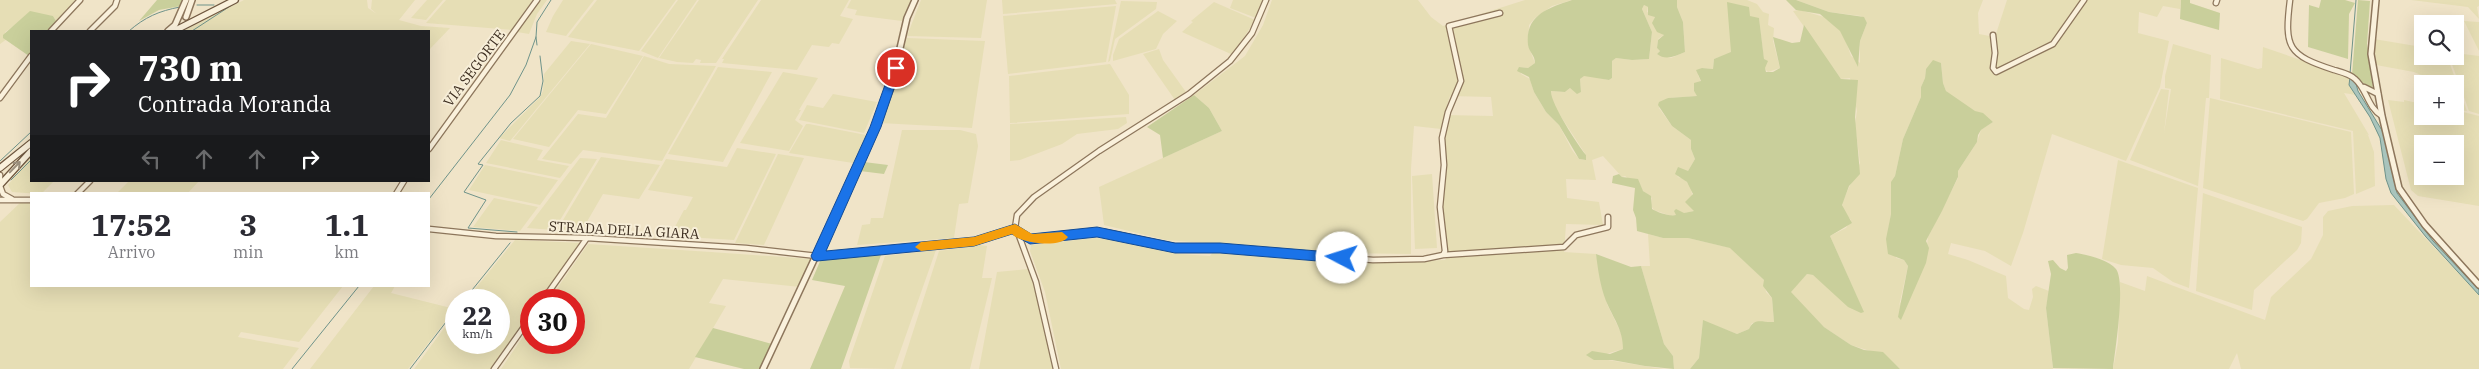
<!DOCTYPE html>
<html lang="it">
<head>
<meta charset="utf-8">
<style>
	:root { --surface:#fff; --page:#f7f7f7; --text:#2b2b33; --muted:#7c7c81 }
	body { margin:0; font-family:"IBM Plex Serif",serif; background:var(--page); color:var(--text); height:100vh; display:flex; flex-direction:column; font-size:19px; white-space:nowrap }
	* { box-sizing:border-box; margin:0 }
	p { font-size:16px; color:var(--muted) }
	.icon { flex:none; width:28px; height:28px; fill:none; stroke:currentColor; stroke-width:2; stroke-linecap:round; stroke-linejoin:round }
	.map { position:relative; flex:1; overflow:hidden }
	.details { position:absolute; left:30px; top:192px; width:400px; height:95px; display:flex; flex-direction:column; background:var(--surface); border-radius:0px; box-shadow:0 5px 20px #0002 }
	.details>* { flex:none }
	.guide { position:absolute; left:30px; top:30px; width:400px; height:152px; border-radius:0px; box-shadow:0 5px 20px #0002; background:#202124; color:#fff; overflow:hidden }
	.controls { position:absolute; left:2414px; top:15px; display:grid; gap:10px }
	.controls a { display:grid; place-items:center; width:50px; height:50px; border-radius:0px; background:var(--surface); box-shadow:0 5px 20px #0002; font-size:25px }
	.speed { position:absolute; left:445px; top:289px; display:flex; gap:10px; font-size:25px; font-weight:700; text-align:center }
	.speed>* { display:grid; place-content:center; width:65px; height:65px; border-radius:50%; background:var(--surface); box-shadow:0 5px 20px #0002; line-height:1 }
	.speed small { font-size:12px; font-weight:400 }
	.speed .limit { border:8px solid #d22; background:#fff; color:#111 }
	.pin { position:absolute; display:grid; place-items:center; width:42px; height:42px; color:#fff; margin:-21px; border:2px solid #fff; border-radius:50%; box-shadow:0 1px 5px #0007 }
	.me { position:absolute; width:55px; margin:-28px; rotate:275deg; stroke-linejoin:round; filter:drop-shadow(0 0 4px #0008) }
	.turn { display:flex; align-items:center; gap:18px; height:105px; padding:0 25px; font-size:22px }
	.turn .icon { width:65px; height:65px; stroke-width:2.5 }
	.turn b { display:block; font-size:35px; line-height:42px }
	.lanes { display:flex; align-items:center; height:48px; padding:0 25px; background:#0003; justify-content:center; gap:25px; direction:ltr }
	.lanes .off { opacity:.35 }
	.eta { display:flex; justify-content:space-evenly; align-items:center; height:85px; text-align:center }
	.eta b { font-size:30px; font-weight:700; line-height:35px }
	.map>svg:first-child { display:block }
	.farmland { fill:#e6deb5; fill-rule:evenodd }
	.green { fill:#c9cf9b }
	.water { fill:#a9c4bc; stroke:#6f938a }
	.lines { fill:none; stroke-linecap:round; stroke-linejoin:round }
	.stream { stroke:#6f938a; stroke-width:1 }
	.minor-casing { stroke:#8d765c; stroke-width:7 }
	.tertiary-casing { stroke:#8d765c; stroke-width:8 }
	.secondary-casing { stroke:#6f573f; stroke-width:8 }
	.minor { stroke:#faf1dc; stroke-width:4.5 }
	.tertiary { stroke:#faf1dc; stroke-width:5 }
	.secondary { stroke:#faf1dc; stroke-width:5.5 }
	.oneway { stroke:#9c907e }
	.route { fill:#1a73e8; stroke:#114b97 }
	.slow { fill:#f59e0b }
	.labels { text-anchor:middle; stroke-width:4; stroke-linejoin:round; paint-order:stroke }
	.street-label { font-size:14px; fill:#3d2e20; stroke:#f7eed8 }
</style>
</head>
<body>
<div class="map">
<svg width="2479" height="369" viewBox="0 0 2479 369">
	<rect width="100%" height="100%" fill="#f0e4c8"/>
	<path class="farmland" d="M0,0h77l-21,21 -3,-5 -21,-3 -27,19 2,7 -7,5z
		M244,0h123l1,8 9,6 -6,-5 1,-9h43l-16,20 22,6 29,2 -21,22v-19h-246z
		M427,0h16l-17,20 -15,-2z
		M446,0h87l-21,30 -86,-7z
		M539,0h8l-10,14 -8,20 -12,-2z
		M563,0h31l-28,36 -20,-4 7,-16z
		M597,0h79l-37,51 -71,-14z
		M678,0h19l-39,58 -17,-7z
		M699,0h59l-42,63h-16l1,-3 -5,-1 -3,4 -16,-1 -18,-4z
		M761,0h88l-9,16 13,3 -14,25 -7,-1 -3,4 -17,-2 -15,25 -75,-7 2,-4h-2z
		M851,0h60l-9,21 -47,-6 2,-5 -10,-2z
		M921,0h66l-6,38 -74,-2z
		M1002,0h113l2,4 -114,10z
		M1233,0h30l-7,18 -26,-10z
		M1272,0h146l13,17 12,9 82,-26h47l-20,6 -17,12 -6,7 -1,20 7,18 -7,5 -9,-1 2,7 9,5 4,13 12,20 13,13 13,25 7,9 6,1 1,-5 -30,-46 -6,-12 1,-6 14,1 5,-4 7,5 4,-1 -1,-13 4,-4 25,5 3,-2v-17l4,-3 16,2 17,-1 3,-27 -10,-23 2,-4 4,2 -1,5 8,4 -2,9 11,10 -6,4 -1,9 3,3 -3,3 14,4 14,-6 -2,-30 -6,-15v-7h70l10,4 6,8 6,2 -1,11 6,3 -1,13 7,27 -12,4 -3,-3 -6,-51 -28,35 -17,6 -1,10 -11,-1 -4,7 3,7 -7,9 4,5 -30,2 -9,10 13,18 19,14v9l4,10 -7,12 -11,6 6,1 8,9 3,24 -23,5 -17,-6 -3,-4 1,-8 -27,-22 -3,1 -19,-21 -11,4 4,20 -30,-1 1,19 32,4 4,23 -37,-1 -2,28 32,2 11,50 16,33v12l-17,5 2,6 55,9h-602l-16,-77 -15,-41 1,-6 63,-7 15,1 71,15 30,2 4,-5 6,-1 160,12 65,-2 6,-8 -8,2 -4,-47 3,-41 -1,-37 -27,-3 -3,42v86l-71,-1 -174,-13 -62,-15 -5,-38 123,-56 -13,-23 -15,-13 51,-39 18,-31zM1450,96l41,1 2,19 -49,-1z
		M1796,0h187l-5,13 1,21 16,3 12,-37h174l-1,9 -17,-3 -6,11 -18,-5 -1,21 31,8 -9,46 -34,74 -74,-27 -29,99 -12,33 -26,-15 -34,-8 -3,11 20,6 38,16 2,22 16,11 5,1 4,-13 -1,-8 4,-3 13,5 -3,17 7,61h-153l-14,-13 -35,-11 -27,-18 -34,-35 17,-18 6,1 18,15 29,14 -30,-68 16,-8 5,-8 -8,-9 -1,-8 18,-40 -5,-39 2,-13 -7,-33 -9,1 -48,-68 7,-1 24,7 19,16 8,23 9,7v-22l7,-18 -6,-7 -32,-4zM1941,63l2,20 3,8 8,8 39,23 -12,8 -4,12 -19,29v7l-30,59 -1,8 -28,61 9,-40 -4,-6 -8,-2 -8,-27 3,-17v-29l4,-9 8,-37 18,-42v-10l4,-9 1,-9z
		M2411,0h68v6l-2,1 2,12 -11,-12z
		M1121,1l36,1 -1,7 -41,30 -5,22 -2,1z
		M1214,2l41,18 -22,35 -51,-23 11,-10 -2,-1z
		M1116,6l-10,56 -98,12 -5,-58z
		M1158,11l19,10 -14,13 -7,15 -43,12v-6l6,-16z
		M2464,21l15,1v29z
		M907,38l78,3 -13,87 -92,-5z
		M2374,39l48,8v9h25l20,55 -9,-1 -3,-6v-20h-14l-27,-12 -38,-7z
		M571,41l19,3 -80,97 -11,-3 41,-41 3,-6 1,-17z
		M591,44l52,12 -37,58 -28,-4 -29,37 -36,-8z
		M2173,44l38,11 -2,43h-3l-8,88 -68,-26 31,-71 8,1 -5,43 7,-44 -6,-1v-12z
		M2263,47l87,30 -1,8 7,10 -12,-2 25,42 -4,-1 3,1 6,17 1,34 -19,8 -3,-63 -133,-32 1,-41 37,11 4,-1z
		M1159,49l4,11 23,32 -11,8 -32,-46z
		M2455,53l24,3v58l-10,-3 -20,-55h6z
		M644,56l25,8 47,2 -54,95 -79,-11 -12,14 -29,-5 36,-45 28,4z
		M1110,64l19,31v19l-119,9 -1,-47z
		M718,67l54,5 -49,90 -55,-8z
		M783,72l35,6 -19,32h2l-6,10 8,6 -14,25 -49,-8z
		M833,94l44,8 -13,31 -65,-13 8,-15 16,3z
		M2210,98l141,34 3,62 -9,4 -26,5 -12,16 -4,2 -100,-33z
		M2388,100l16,2v-2l18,4v12h33v-6l24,6v90l-61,-10 -7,-6zM2422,144h33v32h-33z
		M1126,117l1,6 -9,6 -41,5 -15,10 -42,16 -10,1v-37z
		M806,124h3l57,11 -13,28 -64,-10z
		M902,130h58l16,4 2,12 -10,57 -9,1 -5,34 -97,7 5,-20 8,-1 1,-6h12z
		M501,140l42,10 -6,10 32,6 -9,12 -74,-15z
		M737,148l39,6 -42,86 -64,-4 14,-26h2l7,-13 -45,-7 18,-31 61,8z
		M778,154l26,4 -40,87 -29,-2z
		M31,157v24h23l-13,13 -29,-2 -4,-7z
		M601,157l59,8 -21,34 -36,-5 -22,38 -24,-2z
		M580,158l17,1 -43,71 -27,-2z
		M2118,160l80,28 -9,100 -16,-6 -20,-14 -32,-3 -19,-6z
		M485,165l73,15 -18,25 -71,-15z
		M1432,174l5,74 -22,1 -3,-73z
		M129,181h70l-12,13h-71z
		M2203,193l99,34 -1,16 -4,7 -43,40 -2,20 -56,-19z
		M494,198l44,9 -18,24 -47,-4z
		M21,202l10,1v83h312l-44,56 -58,-10 -3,5 61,11 -16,21h-283v-147z
		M2394,205l85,90v74h-238l-4,-16 -8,16h-116l5,-27 2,-60 25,9 2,-15 118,44 6,-23 40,-38 12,-24v-18l5,-6 24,-5z
		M1648,234l15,4h25l43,10 33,32 2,12 6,6 2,24 -22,1 -3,6 -12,5 -34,-13 -4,37 -9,11h-16l-1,-13 -9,-12 -23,-78h9z
		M515,240l67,3 -41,57h-10v14l-39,55h-78l42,-57v30h43v-42h-33z
		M588,244l123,8 102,7 -13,28 -77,-8 -14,24 17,3 -37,63h-188l30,-44v17h43v-42h-25z
		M980,245l7,1 -5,32h10l-22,91h-69l38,-118z
		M936,250l-42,119 -44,-1 -1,-7 36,-105z
		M1028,269l9,25 16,75h-74l18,-97z
		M374,286h21l-4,7 64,16 -47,60h-98z"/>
	<path class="green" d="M157,0h27l-3,6 -22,4 -20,11z
		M1572,0h105v7l6,15 2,30c-10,4 -19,9 -28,2l3,-3 -3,-3 1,-8 6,-5 -7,-3 -5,-9 3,-6 -7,-2v-8l-4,-2 -2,4 10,23 -3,27 -17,1 -16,-2 -4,3v17l-3,2 -25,-4 -4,3 1,13 -4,2 -7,-6 -5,4 -14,-1c-1,11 26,53 35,64v5l-7,-1 -20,-34 -13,-13 -12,-20 -5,-15 -12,-6 2,-4 9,1 7,-5c0,-8 -6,-11 -7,-18 -3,-30 20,-37 44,-45z
		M1786,0h10l33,12 35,5 3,6 -7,18 -2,26 -18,-36 -20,-17 -24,-4z
		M2181,0h9v3l30,10 -1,17 -39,-11z
		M2321,0h24l10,3 -6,11 -1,45 -40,-12 1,-42 10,3z
		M2358,0l12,1 -3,43 6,46 -21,-15z
		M1727,2l22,5 1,9 9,2 5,41 4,2 -3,7 1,4h7l7,-4 -7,-31 19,6 8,-1 4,-17 37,54 17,1 -3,37 5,57 -11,12 -7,19 10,18 -22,13 34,76 -3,1 -13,-6 -35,-32 -6,-1 -16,18 33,35 27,18 13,5 19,2 17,17h-210l9,-11 4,-38 34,14 12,-5c6,-12 13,-6 25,-7l-2,-24 -9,-12 1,-6 -34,-32 -42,-10h-25l-26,-7 -1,-13 -3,-8 2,-22 -23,-5 1,-7 6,-2 3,3 16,2 5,12 8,5 1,13c5,3 18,8 24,6l-2,-4 2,-2 8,4 10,-2 -9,-9 8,-8 -6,-12 -12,-8 3,-7 10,4 7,-12 -4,-10v-9l-19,-14 -14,-21 1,-3 9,-4 29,-2 -3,-5v-8l7,-2 -5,-11 6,-2 11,1 1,-10 17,-7z
		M30,11l23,5 3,5 -8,10h-17v22l-2,3 -26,-18v-3z
		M1933,60l8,3 2,20 3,8 29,20 8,2 10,9 -12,8 -3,5 -1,7 -19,29v6l-16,34 -14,26 -2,4 3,7 -3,15 -25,57 -3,-3 10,-51 -4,-6 -16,-6 -2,-15 5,-25v-32l4,-6 8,-37 18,-42v-10l4,-9 1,-9z
		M1194,95l15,13 13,23 -59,27 -3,-23 -13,-8z
		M864,162l24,3 -4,9 -24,-3z
		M2076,253c12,2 33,7 40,16 10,14 -1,81 -3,100l-60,-1 -7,-60 5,-34 -3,-13 5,-1 7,8 6,3 2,-3 -1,-13z
		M1596,254l35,13 10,-1 23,78 9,12 1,13 -29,-3 -33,-6h-18l-8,-5 6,-4 18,3 13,-5c0,-20 -10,-31 -17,-48 -6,-16 -8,-31 -10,-47z
		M881,255l-40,114h-31l35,-83 -33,-6 9,-21z
		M713,328l59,16 -13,25h-15l-49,-12z"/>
	<path class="water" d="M2350,77l5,3 3,11 25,41 14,61 36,48 46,49v5l-53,-58 -35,-44 -5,-14 -6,-41 -10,-21 -21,-32z"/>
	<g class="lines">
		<path class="stream" d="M197,5h17
			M129,31c16,-14 30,-20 51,-24
			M192,31l46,-30
			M536,37l1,8
			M2350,74l6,-74
			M0,161l31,-29
			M11,180l20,-20
			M429,199l81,-104 16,-30 10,-28 1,-15 14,-22
			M517,232l-49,-4 18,-28 -22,-8 19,-27 -5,-1 33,-41 29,-27 3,-15 -3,-25
			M464,300l46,-57
			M292,369l67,-83
			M410,369l46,-60"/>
		<g class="minor-casing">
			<path id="minor" d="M2290,0c-6,48 -2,55 44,70 7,2 16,4 21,9 12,10 12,28 27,37
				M2216,3l1,-3
				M51,31l29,-31
				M90,31l25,-25 2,-6
				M1993,35l2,18 -2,15 3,4 57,-28 31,-44
				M2364,87l14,7
				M0,98l31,-42
				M429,149l108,-149
				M0,175v8
				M0,186l3,8 9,5
				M77,194l13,-13
				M396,194l8,-13
				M0,200h31
				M1015,228l3,5 13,6 74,-7 82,17 33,-1 153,12 51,-1 19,-4 2,-4 -5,-44 4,-42 -2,-27 6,-26 13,-31 -12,-55 51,-13
				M1015,228l2,-13 17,-18 65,-46 90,-57 41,-33 22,-28 14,-33
				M429,229l67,7 91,2 159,10 71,8 156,-14 42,-14
				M1018,233l18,49 20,87
				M1443,255l121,-8 12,-12 32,-8v-10
				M543,300l44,-62
				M494,369l37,-52"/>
		</g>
		<g class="tertiary-casing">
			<path id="tertiary" d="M2376,0l-5,54 11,62 17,72 26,37 54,60
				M186,17l6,-17
				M168,31l7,-6 11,-25
				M763,369l113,-242 15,-40 16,-69 8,-18"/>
		</g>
		<g class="secondary-casing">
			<path id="secondary" d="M174,31l61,-31
				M0,168l31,-25
				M0,185l31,-34"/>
		</g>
		<use href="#minor" class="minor"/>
		<use href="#tertiary" class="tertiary"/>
		<use href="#secondary" class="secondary"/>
	</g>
	<defs><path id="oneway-shaft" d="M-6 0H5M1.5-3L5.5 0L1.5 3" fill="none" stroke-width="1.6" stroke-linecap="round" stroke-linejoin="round" transform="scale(1.25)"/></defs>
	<use class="oneway" href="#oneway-shaft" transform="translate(15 167) rotate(-46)"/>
	<path class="route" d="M896,64l5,4 -20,59 -55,124 148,-14 41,-13 16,10 66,-7 78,16h45l122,10 6,5 -6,5 -122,-10h-45l-78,-16 -67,7 -18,-10 -38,12 -157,15 -4,-1 -2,-4 59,-129 21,-59z"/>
	<path class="slow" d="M1015,224l17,10 30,-2 6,5c-7,11 -47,7 -56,-3l-38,12 -53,5 -6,-4 6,-5 53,-5z"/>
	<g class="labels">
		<g class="street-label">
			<text transform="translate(474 68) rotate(-53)" y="5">VIA SEGORTE</text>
			<text transform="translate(624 230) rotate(3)" y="5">STRADA DELLA GIARA</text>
		</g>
	</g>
</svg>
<div class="controls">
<a><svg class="icon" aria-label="search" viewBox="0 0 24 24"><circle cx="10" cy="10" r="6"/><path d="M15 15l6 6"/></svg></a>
<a>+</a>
<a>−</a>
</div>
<div class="speed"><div>22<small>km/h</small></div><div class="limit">30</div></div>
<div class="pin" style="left:896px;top:68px;background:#d93025"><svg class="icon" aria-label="arrive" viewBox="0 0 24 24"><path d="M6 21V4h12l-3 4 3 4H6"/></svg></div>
<svg class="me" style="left:1342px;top:258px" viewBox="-20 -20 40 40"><circle r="19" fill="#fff"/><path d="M0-13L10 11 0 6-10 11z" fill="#1a73e8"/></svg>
<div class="guide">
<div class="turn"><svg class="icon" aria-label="right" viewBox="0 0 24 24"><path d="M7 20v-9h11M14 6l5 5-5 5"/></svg><div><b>730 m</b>Contrada Moranda</div></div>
<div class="lanes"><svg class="icon off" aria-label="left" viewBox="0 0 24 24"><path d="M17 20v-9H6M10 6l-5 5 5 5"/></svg><svg class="icon off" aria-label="ahead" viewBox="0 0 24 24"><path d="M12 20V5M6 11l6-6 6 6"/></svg><svg class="icon off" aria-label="ahead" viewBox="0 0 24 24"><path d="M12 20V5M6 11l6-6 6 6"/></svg><svg class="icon" aria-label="right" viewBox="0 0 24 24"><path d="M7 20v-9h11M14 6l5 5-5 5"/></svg></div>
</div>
<section class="details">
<div class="eta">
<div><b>17:52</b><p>Arrivo</p></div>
<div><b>3</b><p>min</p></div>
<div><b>1.1</b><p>km</p></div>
</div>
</section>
</div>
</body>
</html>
